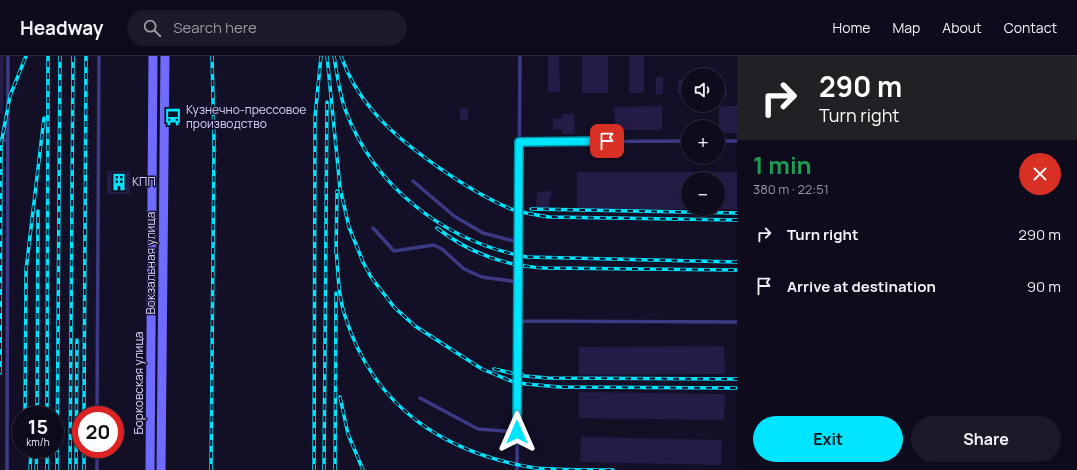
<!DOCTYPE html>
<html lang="en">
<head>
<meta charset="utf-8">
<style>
	:root { --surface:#0e0b1c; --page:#1c1929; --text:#f1f3f6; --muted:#9b9ba3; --line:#2e2b3b; --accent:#00e5ff }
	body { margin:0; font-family:Manrope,sans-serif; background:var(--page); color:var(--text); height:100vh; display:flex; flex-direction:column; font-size:15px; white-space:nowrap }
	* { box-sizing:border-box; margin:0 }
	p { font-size:13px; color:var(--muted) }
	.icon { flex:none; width:22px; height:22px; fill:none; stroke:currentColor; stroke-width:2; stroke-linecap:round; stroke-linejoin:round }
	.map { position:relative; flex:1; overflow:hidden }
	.side { display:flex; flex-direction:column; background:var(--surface); width:340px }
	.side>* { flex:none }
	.guide { background:#202124; color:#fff; overflow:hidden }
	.tools { position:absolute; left:681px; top:12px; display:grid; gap:8px }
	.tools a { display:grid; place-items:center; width:44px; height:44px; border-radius:50%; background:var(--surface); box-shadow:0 2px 6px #0003,0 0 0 1px var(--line); font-size:20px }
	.speed { position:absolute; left:12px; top:350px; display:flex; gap:8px; font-size:20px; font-weight:700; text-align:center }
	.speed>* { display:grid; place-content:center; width:52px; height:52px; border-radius:50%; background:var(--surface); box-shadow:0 2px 6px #0003,0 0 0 1px var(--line); line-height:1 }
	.speed small { font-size:10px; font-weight:400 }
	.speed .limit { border:6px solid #d22; background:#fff; color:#111 }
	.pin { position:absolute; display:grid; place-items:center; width:34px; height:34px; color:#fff; margin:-17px; border-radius:8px; box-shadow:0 2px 6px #0006 }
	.me { position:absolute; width:44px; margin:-22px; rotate:0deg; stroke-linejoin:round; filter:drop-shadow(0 0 3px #0008) }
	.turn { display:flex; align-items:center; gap:14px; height:84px; padding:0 16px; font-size:18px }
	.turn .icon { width:52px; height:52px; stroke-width:2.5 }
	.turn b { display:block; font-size:28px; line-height:34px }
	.round { display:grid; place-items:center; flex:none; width:42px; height:42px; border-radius:21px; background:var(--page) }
	.headline { display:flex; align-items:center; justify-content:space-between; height:68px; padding:0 16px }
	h1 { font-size:24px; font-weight:700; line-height:30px; color:#1e9e55 }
	.action { display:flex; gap:8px; margin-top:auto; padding:8px 16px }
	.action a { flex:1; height:46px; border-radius:24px; background:var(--accent); color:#111; font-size:16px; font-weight:700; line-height:46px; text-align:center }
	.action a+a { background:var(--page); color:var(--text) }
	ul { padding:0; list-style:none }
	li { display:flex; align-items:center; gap:12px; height:52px; padding:0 16px }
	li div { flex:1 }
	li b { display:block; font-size:15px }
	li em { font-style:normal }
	header { display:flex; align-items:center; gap:24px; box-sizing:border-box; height:56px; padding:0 20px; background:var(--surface); border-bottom:1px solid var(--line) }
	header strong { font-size:19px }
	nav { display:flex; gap:22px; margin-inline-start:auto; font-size:14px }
	.search { width:280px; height:36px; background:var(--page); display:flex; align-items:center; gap:10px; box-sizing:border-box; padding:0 14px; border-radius:22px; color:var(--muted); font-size:15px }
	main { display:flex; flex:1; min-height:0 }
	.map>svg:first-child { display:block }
	.building { fill:#241b47 }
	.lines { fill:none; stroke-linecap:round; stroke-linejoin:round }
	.lane { stroke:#3d3a85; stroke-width:3.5 }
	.secondary { stroke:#6f6bff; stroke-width:9 }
	.rail-casing { stroke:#00e5ff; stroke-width:3.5 }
	.rail { stroke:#130f26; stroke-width:2; stroke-dasharray:6; stroke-linecap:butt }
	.route-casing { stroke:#0095a6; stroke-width:10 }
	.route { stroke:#00e5ff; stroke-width:7 }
	.labels { text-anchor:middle; stroke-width:3; stroke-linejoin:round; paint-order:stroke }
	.poi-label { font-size:12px; fill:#d9d4ff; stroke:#130f26; text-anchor:start }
	.street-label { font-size:12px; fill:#d9d4ff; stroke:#130f26 }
</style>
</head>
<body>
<header>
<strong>Headway</strong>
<div class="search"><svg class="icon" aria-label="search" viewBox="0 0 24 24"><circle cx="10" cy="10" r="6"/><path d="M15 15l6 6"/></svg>Search here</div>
<nav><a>Home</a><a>Map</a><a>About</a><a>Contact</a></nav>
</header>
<main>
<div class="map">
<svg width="737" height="414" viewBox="0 0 737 414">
	<rect width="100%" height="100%" fill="#130f26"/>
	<path class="building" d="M0,0h4l-1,58h-3z
		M548,0h11l1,36h-12z
		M582,0h26v37h-26z
		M629,0h15v37h-15z
		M656,21h7v17h-7z
		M678,24h10v13h-10z
		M725,35l3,2 -5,7 -3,-2z
		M662,50v24h-47l-1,-23z
		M719,50h18v27h-18z
		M460,52h8v12h-8z
		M561,58h13l1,20h-13v-4h-9v-12h9z
		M107,115h23v23h-23z
		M577,116h160v37h-19v-30h-30v30h-111z
		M0,127h3v111h-3z
		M551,135v7h-2v9l-13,1 1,-16z
		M724,290l1,28 -146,1v-28z
		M579,336l146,2 -1,26 -145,-2z
		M581,381l141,3 -1,25 -141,-3z"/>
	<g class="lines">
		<path class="lane" d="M0,84h7
			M718,85h19
			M519,86l169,-1
			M413,125l41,35 29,17 35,9
			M373,172l21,23 40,-6 8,4 22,20 18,8 36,5
			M518,265l219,1
			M420,342l58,31 39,3
			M97,359l2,-359
			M7,414l1,-414
			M97,414v-21
			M517,414l3,-414"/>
		<path class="secondary" d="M150,414l3,-414
			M161,414l4,-414"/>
		<g class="rail-casing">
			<path id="rail" d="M327,0l13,132 9,39 14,35 8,15 23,30 21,19 67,43 29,12 15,3 34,3 177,1
				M334,0c3,18 5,36 11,53 29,79 101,133 182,148l210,5
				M341,0c7,20 18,39 32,55 28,34 97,81 138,98 12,4 25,6 38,8l188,3
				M531,153l206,4
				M437,172c32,25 68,38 108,40l192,2
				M336,192c2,23 2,49 10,71 29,89 99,134 189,149 25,2 53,2 78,2
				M336,197l1,-62
				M494,313l31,7 23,2 189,1
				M0,317l1,-229 9,-48 16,-40
				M340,341l8,37 15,36
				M25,359l1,-145 18,-152
				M37,359l1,-204
				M47,359l1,-359
				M84,359l2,-359
				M30,414l1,-21
				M36,414l1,-21
				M47,414v-21
				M57,414l3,-414
				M70,414l3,-414
				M76,414l1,-130
				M84,414v-21
				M211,414l3,-328 -2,-86
				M314,414l1,-353 6,-61
				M324,414l3,-368
				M335,414l1,-177"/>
		</g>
		<use href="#rail" class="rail"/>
	</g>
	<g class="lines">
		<g class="route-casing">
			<path id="route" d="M517,376l2,-290 88,-1"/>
		</g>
		<use href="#route" class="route"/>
	</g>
	<defs>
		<g id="bus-bare" transform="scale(1.38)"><path d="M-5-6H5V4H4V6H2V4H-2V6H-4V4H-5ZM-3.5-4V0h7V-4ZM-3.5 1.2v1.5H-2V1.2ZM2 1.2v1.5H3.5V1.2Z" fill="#00e5ff" stroke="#130f26" stroke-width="2.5" paint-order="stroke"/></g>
		<g id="building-bare" transform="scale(1.38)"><path d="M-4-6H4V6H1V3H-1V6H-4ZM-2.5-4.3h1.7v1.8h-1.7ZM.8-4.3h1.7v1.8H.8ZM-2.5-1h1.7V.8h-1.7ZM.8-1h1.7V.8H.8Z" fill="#00e5ff" stroke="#130f26" stroke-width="2.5" paint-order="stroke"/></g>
	</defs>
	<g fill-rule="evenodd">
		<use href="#bus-bare" x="173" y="61"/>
		<use href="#building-bare" x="119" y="126"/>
	</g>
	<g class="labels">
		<g class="poi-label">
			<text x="186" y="58">Кузнечно-прессовое<tspan x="186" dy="14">производство</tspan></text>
			<text x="132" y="130">КПП</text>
		</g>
		<g class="street-label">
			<text transform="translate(151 207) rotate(-90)" y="4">Вокзальная улица</text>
			<text transform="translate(139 327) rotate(-90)" y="4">Борковская улица</text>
		</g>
	</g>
</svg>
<div class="tools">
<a><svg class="icon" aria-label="sound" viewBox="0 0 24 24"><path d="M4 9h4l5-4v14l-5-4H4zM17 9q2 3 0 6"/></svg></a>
<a>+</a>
<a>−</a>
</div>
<div class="speed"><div>15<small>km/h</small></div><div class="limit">20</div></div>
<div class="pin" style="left:607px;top:85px;background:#d93025"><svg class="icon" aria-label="arrive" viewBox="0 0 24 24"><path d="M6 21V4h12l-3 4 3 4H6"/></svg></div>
<svg class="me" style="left:517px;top:376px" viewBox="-20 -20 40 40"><path d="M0-17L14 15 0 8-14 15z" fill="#00e5ff" stroke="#fff" stroke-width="4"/></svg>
</div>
<section class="side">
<div class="guide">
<div class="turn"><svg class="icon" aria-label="right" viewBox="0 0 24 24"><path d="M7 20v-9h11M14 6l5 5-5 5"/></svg><div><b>290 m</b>Turn right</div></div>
</div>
<div class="headline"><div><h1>1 min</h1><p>380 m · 22:51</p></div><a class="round" style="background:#d93025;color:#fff"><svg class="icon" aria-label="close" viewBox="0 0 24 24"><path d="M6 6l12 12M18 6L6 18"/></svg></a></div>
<ul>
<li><svg class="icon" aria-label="right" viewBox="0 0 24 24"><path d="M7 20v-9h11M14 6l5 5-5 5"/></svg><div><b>Turn right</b></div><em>290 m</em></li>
<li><svg class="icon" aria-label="arrive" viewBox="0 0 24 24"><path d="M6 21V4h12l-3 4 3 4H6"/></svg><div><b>Arrive at destination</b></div><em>90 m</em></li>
</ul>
<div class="action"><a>Exit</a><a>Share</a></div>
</section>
</main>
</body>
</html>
